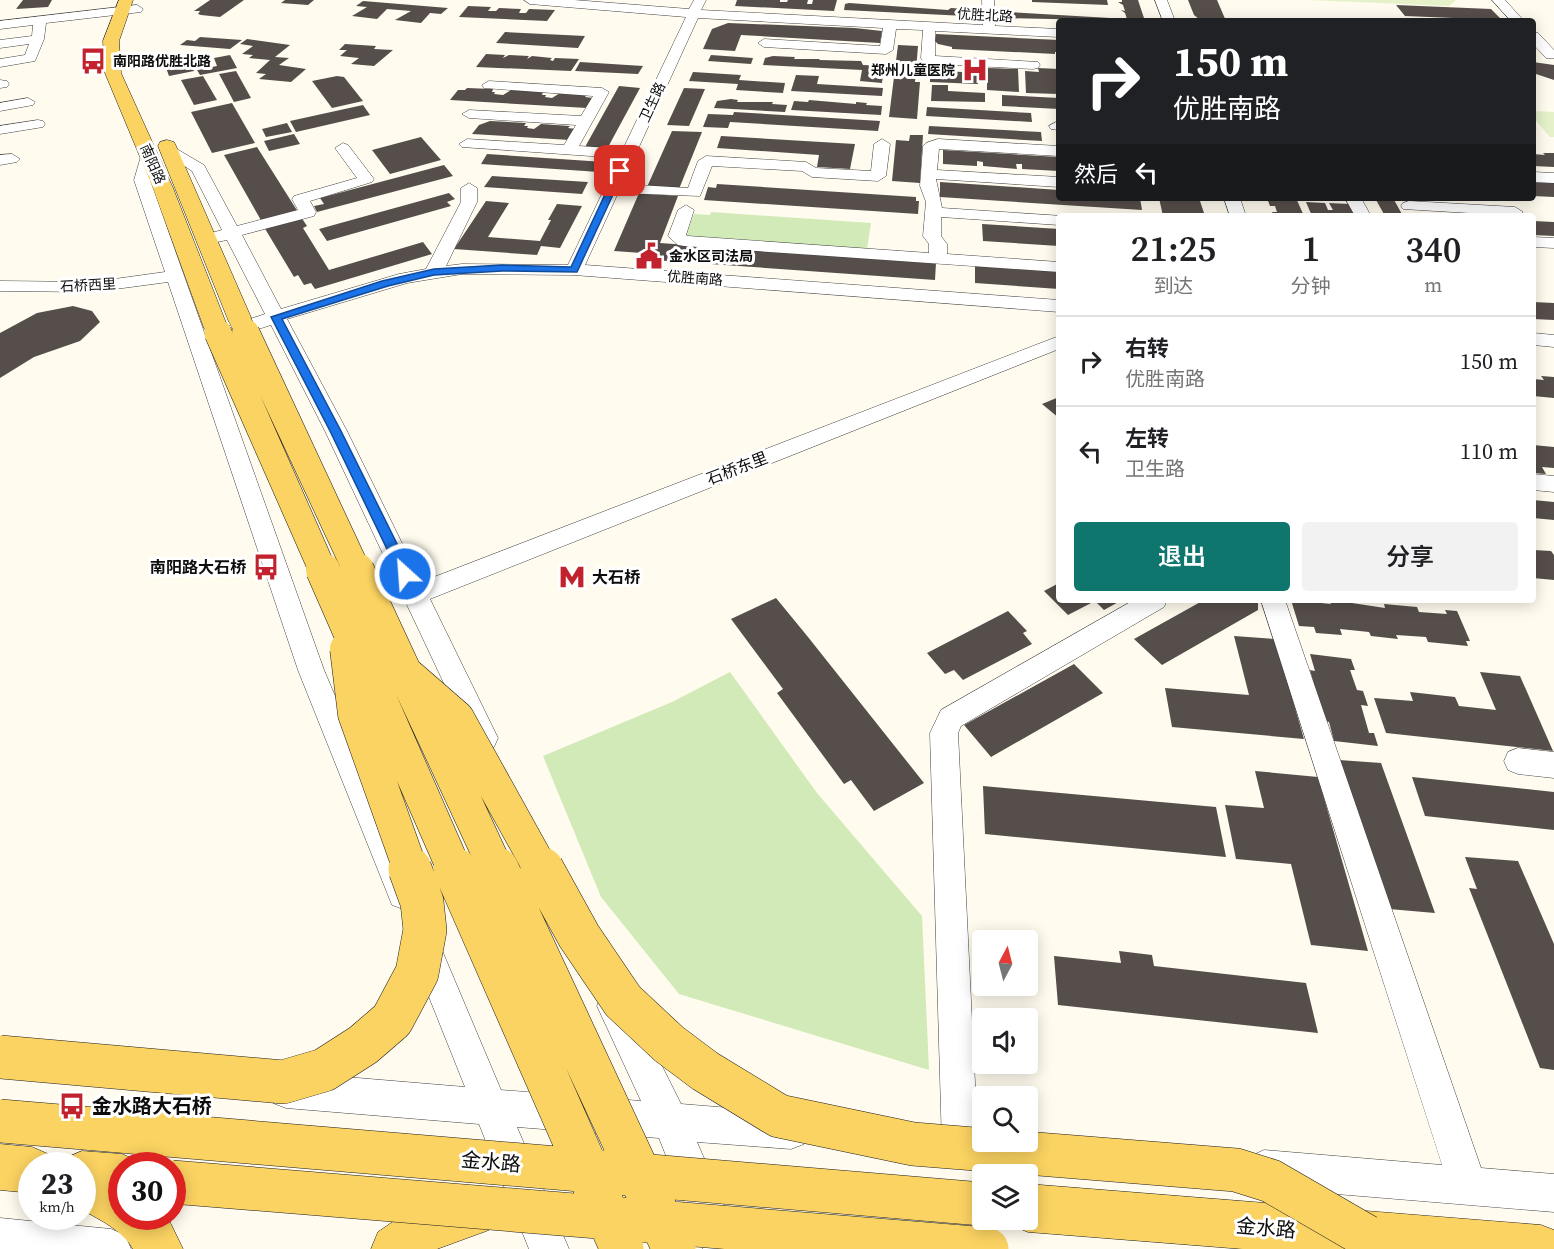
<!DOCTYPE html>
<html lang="zh">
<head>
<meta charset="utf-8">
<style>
	:root { --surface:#fff; --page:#f2f2f2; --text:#202124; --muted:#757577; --line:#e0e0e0; --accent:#0f766e }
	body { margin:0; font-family:"Source Serif 4","Noto Sans SC",serif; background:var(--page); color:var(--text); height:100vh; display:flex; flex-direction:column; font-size:22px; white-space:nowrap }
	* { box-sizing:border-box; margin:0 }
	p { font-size:20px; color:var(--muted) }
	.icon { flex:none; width:33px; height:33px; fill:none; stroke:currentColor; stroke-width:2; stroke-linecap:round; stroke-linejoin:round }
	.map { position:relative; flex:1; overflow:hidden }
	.panel { position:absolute; left:1056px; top:213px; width:480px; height:390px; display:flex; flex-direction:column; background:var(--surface); border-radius:6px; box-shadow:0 3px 15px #0003 }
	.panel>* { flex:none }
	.top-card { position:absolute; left:1056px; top:18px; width:480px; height:183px; border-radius:6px; box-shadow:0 3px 15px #0003; background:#202124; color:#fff; overflow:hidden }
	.needle { width:39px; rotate:7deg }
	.tools { position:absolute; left:972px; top:930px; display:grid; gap:12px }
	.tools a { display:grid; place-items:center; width:66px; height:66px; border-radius:6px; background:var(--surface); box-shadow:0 3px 15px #0003; font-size:30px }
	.speed { position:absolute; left:18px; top:1152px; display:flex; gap:12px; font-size:30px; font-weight:700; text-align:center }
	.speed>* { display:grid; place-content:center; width:78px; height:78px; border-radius:50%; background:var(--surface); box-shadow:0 3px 15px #0003; line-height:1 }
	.speed small { font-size:15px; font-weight:400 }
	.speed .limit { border:9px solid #d22; background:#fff; color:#111 }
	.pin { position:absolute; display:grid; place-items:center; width:51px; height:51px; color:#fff; margin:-26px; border-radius:12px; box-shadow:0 3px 9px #0006 }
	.me { position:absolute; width:66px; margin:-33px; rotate:334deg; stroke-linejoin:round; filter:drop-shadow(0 0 4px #0008) }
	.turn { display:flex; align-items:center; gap:21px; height:126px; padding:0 18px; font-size:27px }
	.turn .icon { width:78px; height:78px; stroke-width:2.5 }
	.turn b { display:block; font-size:42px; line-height:51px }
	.then { display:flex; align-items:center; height:57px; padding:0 18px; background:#0003; gap:12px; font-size:22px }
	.eta { display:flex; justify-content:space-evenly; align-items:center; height:102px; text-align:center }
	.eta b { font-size:36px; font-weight:600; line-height:42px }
	.primary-button { display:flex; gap:12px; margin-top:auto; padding:12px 18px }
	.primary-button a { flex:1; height:69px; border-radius:6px; background:var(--accent); color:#fff; font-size:24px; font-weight:600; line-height:69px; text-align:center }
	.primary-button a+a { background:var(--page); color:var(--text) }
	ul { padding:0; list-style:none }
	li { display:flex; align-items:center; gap:18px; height:90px; padding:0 18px; border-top:2px solid var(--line) }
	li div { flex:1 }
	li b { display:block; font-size:22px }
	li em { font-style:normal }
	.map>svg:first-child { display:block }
	.green { fill:#d2eab7 }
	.pitch { fill:#e4f1c9 }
	.building { fill:#564e4a }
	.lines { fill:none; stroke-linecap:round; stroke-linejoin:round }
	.minor-casing { stroke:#404040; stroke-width:1 }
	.major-casing { stroke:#1e1e1e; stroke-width:1 }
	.minor { fill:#fff; fill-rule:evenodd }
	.major { fill:#fbd362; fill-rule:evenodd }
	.major-bridge-far3-casing { stroke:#1e1e1e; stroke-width:22; stroke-linecap:butt }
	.major-bridge-far2-casing { stroke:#1e1e1e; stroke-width:28; stroke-linecap:butt }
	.major-bridge-far1-casing { stroke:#1e1e1e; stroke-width:35; stroke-linecap:butt }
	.major-bridge-casing { stroke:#1e1e1e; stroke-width:44; stroke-linecap:butt }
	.major-bridge-far3 { stroke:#fbd362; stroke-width:21 }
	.major-bridge-far2 { stroke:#fbd362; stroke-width:27 }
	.major-bridge-far1 { stroke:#fbd362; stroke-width:34 }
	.major-bridge { stroke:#fbd362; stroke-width:43 }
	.route { fill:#1a73e8; stroke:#114b97; stroke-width:1.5 }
	.labels { text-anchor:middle; stroke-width:6; stroke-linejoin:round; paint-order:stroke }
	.far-street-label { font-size:14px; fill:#0d0d0d; stroke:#fff }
	.far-poi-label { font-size:14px; font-weight:bold; fill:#0d0d0d; stroke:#fff; text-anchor:start }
	.street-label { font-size:16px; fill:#0d0d0d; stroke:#fff }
	.poi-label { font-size:16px; font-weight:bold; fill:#0d0d0d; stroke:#fff; text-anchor:end }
	.near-poi-label { font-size:20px; font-weight:bold; fill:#0d0d0d; stroke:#fff; text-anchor:start }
	.near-street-label { font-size:20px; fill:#0d0d0d; stroke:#fff }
</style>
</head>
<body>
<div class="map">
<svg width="1554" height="1249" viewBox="0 0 1554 1249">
	<rect width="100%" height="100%" fill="#fffbee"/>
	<path class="green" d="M711,212l160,11 -4,26 -181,-13 8,-22 16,1z
		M730,672l87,121 105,123 7,154 -250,-76 -78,-97 -58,-141 129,-54z"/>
	<path class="pitch" d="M1309,0h147l-7,6z
		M1533,111l21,1v25h-4l-17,-20z"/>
	<path class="building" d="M23,0h29l-4,7 -32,2z
		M210,0h34l-24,17 -19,-2 -3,-1 2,-3h-6z
		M285,0h29l-6,5 -27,-2z
		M737,0h43v2h7l1,-2h20l-1,4h5l1,-4h24l-3,11 -99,-5z
		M1032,0h75l1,5 -76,-3z
		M1122,0h16l7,21 -146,-3v-6h9l119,7 -2,-6 -4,-3 4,1 -2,-6 -5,-3h4z
		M1188,0h29l9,21 -26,-1 -6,-5z
		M363,1l85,7 -7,6 -11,-1 -9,10 -26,-3 16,-9 -24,-2 -10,10 -25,-3 15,-9 -11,-1z
		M849,3l99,7 3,-2 30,2 4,1 1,6 -142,-7 1,-6z
		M1396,5l95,4 11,11 -97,-4z
		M468,6l23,1 -3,4h8l3,-3 22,1 -2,4h7l3,-4 26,1 -8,11 -88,-4z
		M728,23l127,5 27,3 -2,12 -139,-8 -6,16 -32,-2 9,-20z
		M505,32l80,4 -7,12 -82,-5z
		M936,34l123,6v12h-4v2l-103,-5v-2l-14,-3 -3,-3z
		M200,37l42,3 -12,9 -50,-4 7,-5 8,1z
		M247,39l43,6 -15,12 14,1 -10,7 27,4 -15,13 -32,-3 7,-5 -10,-1 14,-13 -21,-2 4,-3 -11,-1 11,-8 -13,-2z
		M345,44l31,2 -2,3 19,1 -19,16 -23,-2 8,-6 -19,-2 7,-6h-8z
		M898,45l20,1 -3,36h5l-3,37 -28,-2z
		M176,54l1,4 11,-2 6,15 -25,5 -7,-20z
		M486,54l19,1 -2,3 6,-3 20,1 -2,3 5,-3 20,2 -2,2 3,1 2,-3 24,1 -8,12 -95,-4z
		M230,55l7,13 -37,7 -3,-5 20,-4 -3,-8z
		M711,55l42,3 -2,6 -43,-3z
		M773,56l22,1 -1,2h26l-1,1 42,1 2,4 21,1 -2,17 -22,-2 2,-11 -99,-5 2,-7z
		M580,62l63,4 -5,8 -63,-3z
		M1533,62l21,3v15l-21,-7z
		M987,68l31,1 1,23 -32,-2z
		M1038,68l21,1v25l-33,-1 -1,-22 14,1z
		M930,70l48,3v11l-48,-2z
		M236,71l15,27 -17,4 -15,-28z
		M693,72l48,3 -2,5 46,3 -2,10 -47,-3 2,-6 -49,-3z
		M796,75l23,1 -2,8 66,4 -1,8 -91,-5z
		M203,76l14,24 -23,5 -13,-25z
		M337,76l7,1 19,24 -31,7 -20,-27z
		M932,85h16v6l37,2v9l-54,-1z
		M619,86l21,2 -33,61 -22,-2z
		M467,88l26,1 -1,3h3l-1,2 9,1 8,-5 32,2 -1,3h4l-1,2 7,1 8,-5 27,2 -2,2 8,1 -6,10 -137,-8 8,-10h7z
		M684,88l21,1 -16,37 -22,-1z
		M1002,95l57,3v11l-57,-3z
		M731,99l7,1 -1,2h36l-1,2 15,1 -2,7 -71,-4 3,-7z
		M809,100l47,4v-2l11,1 -1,2 16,1 -1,9 -90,-5 3,-9 14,1z
		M232,103l23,40 -43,10 -21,-41z
		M363,105l7,10 -74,17 -6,-11z
		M927,107l104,6 1,9 -106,-6z
		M734,112l146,9 -2,10 -148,-9 -2,6 -25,-1 5,-13 25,1z
		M490,121l36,2 -2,3h4l-1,2 7,1 7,-5 29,2 -2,2 8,1 -6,11 -98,-6 7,-9z
		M287,123l5,9 -26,5 -4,-8z
		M929,126l112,6 1,9 -114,-7z
		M672,131l30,1 -23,57 -32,-2z
		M294,134l6,10 -31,7 -5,-10z
		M910,135h13l-3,48 -28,-2 4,-41 13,1z
		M721,136l134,8 -5,25 -33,-2 2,-12 -102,-7z
		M421,137l20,23 -51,14 -18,-24z
		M257,147l41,65 -36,10 -38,-67z
		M943,150l116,7v14l-37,-2v-5h-6l1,5 -34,-3v-4l-6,-1v5l-34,-2z
		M1543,153h11v14l-21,-1v-12l12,1z
		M487,154l117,8 -5,10 -118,-8z
		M444,165l9,11 -136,36 -3,-6 10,-2 -4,-6z
		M492,176l96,6 -6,12 -98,-7z
		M940,182l119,8v8h81l2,12 -202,-13z
		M1533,182l21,1v14l-21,-1z
		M717,184l199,13v4h3l-1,13 -214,-14 4,-13 8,1z
		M449,193l6,6 -8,3 4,4 -124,35 -8,-12z
		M639,193l39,3 -18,47 276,20 -1,17 -296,-21 3,-6 -28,-2z
		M1159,198h40l6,18h-42z
		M1267,198h29l8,18h-30l-2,-4h5l-2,-6h-5z
		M1375,198h18l10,18h-18z
		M486,201l23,2 -21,34 52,4 11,-21h-3l9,-16 25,2 -22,42 -19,-2 -4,9 -83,-6z
		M1306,202l19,1 3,7h5l-4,-7 20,1 6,12h-43z
		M301,217l6,9 -4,2 26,42 94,-28 9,12 -117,35 -4,-6 -7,2 -6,-10 -4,2 -30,-50z
		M1533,221l21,1v14l-21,-1z
		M982,224l77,5v17l-76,-5z
		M975,265l84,6v18l-84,-6z
		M1533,302l21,1v17l-21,-1z
		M73,306l19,5 8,11 -20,19 -46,16 -34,21v-45l37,-20z
		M1541,376l13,1v21l-21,-2v-17l11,1z
		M1059,397v21l-17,-14z
		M1533,445l21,2v21l-12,-1 4,7 -13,-1z
		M1533,500l21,2v18l-21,-2z
		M1533,550l18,1 3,4v25l-21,-2z
		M1059,583v17h63l-18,10 -9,-9 -27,14 -24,-24z
		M776,598l32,39 116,146 -50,28 -23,-31 -7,4 -67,-91 6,-4 -52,-70z
		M1204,600h54v10l-96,55 -28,-26z
		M1291,600l40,4 -2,-4h3l53,8 -1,-4 33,3 2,5 28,2 -2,-4 12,1 13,30h-4l2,5 -40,-4 -2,-5 -30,-2 2,4 -27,-3 -2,-4 -29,-3 2,6 -26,-2 -2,-6 -15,-1z
		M1008,611l19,20 -4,2 9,11 -69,36 -9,-10 -9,4 -18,-21z
		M1234,636l41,3 29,100 -132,-12 -7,-39 84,7z
		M1310,654l41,5 4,11h-5l7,20 6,1 5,15 -7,-1 8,28h5l4,13 -44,-5 -5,-19 -5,-1 -14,-51 5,1z
		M1074,664l29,29 -112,64 -27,-32z
		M1480,672l40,4 33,75 -167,-18 -12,-35 39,3 -3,-9 45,5 4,9 37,4z
		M1339,760l42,3 54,150 -46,-4z
		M1255,771l63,6 50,174 -57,-6 -20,-81 -55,-5 -11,-54 39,3z
		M1412,777l142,15v38l-129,-14z
		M983,786l233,21 10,50 -241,-23z
		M1465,857l53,4 36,83v126l-14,-2 -71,-180 8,1z
		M1119,951l33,4 2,11 152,17 12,50 -260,-28 -4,-49 67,7z"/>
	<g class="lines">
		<g class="minor-casing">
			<path id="minor" d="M524,0h50l115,9 5,-9h12l-5,10 282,15 -1,-25h12l1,26 64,3v8l-124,-6v25l103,6 2,3 -2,3 -5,1 -98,-5 -12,-3 -2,-3 2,-28 -27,-1 -3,21 -7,4 -122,-7 -6,-4 6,-4 116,7 3,-18 -185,-10 -76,166 66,4 10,-27 8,-5 100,6 10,6 55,3 3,-27 8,-5 8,5 -4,32 -8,5 -66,-4 -10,-6 -90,-5 -12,30 -82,-3 -33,72 474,35v12l-485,-37 -112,-1 -55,9 -120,36 60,112 74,151 638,-246v13l-629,250 68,139 -4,9 -10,3 -10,-3 -149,-316 -54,-106 -47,15 -7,-2 -3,-4 3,-4 48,-16 -38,-74 -10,2 -6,-1 -3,-4 3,-4 11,-3 -30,-59 -30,-20 3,-3h10l29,17 33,61 61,-16 -6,-11 2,-3 63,-18 -22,-30 8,-5 5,2 26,34 -2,3 -62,19 6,11 -2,4 -72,19 39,74 118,-35 27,-5 35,-67v-14l8,-5 8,5v14l-31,64 16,-2 106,1 51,-107 -157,-11 -3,-3 8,-5 97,6 12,-20 -107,-7 -7,-4 7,-4 112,6 12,-20 -109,-8 -2,-3 7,-4 113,7 7,4 -30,54 44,3 63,-132 -156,-13z
				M1155,0h12l8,21h-12z
				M1492,0h13l19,21h-13z
				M137,5l6,4 -2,3 -95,11 -2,16 -9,22 -35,6v-8l25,-4 4,-11 -29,4v-8l32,-4 1,-11 -33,4v-8z
				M1533,32l5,1 16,17v8h-8l-13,-14z
				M0,80l7,1 2,3 -2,3 -7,1z
				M28,98l7,4 -2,3 -33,6v-8z
				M38,120l5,1 2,3 -2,3 -43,7v-8z
				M1056,122h3v8l-8,-1 -2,-3z
				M938,139l121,7v10l-120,-7 -2,21 122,7v10l-123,-8 6,29 121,8h-4v9l-118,-8v19l6,8v10l112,8v10l-375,-26 -6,-1 -10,-9 10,-26 8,-5 8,5 -8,25 2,1 241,17v-9l-6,-8 3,-34 -6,-16 3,-40 3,-3z
				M149,151l8,5 -7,24 174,490 95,224 -5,11 -11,4 -11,-4 -94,-235 -130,-388 -75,10 -93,-1v-10l93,1 72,-10 -31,-92 7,-24z
				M12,154l8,5 -3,3 -17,3v-10z
				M1533,172l21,1v10l-21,-1z
				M1224,198h16l6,18h-16z
				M1345,198h16l10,18h-16z
				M1409,201l106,6 8,5 -4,4 -116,-7 -2,-3 2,-3z
				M1533,237l21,1v10l-21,-1z
				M1533,333l21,2v12l-21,-2z
				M1533,474l21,2v16l-21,-2z
				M1134,600h33l-3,7 -203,119 -3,7 20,412 -5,13 -13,5 -13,-5 -5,-13 -12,-412 11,-23z
				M1261,600h24l196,568 73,6v38l-290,-24 -13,-6 -6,-13 6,-13 13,-6 178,15z
				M1518,748l36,4v26l-36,-4 -10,-4 -4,-9 4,-9z
				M425,931l11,5 65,154 140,11 -44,-95 5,-12 12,-5 12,5 55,110 110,9 13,5 5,13 -5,13 -13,5 -94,-7 46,107h-40l-44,-111 -142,-11 52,122h-40l-50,-125 -193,-16 -13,-5 -5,-13 5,-13 13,-5 179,15 -56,-140 5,-11z
				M0,1218l111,11 14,6 6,14h-131z"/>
		</g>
		<g class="major-casing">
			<path id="major" d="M119,0h14l-14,41 2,32 52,115 55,140 -4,5 -8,2 -8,-2 -4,-5 -51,-140 -48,-115 -2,-32z
				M167,140l7,2 2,4 77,176 -4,5 -8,2 -8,-2 -4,-5 -71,-176 2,-4z
				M0,1144l32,3 16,7 5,12h-21v27l-32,-3z
				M82,1151l40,3 16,7 2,5h-18v50h45l16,33h-50c-10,-18 -32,-29 -51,-39v-44h-20l4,-8z
				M1028,1184l513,41 13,5v19h-311l-215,-17 -17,-7 -2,-5h19z
				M472,1189l17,7 7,17 -7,17 -52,19h-66l7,-17 35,-24z"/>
		</g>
		<use href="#minor" class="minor"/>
		<use href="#major" class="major"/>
		<g class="major-bridge-far3-casing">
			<path id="major-bridge-far3" d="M241,322l6,13
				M216,328l3,7"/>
		</g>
		<g class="major-bridge-far2-casing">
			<path id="major-bridge-far2" d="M218,333l105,238
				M246,333l111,238"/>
		</g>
		<g class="major-bridge-far1-casing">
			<path id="major-bridge-far1" d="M323,570l132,301
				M357,570l140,301
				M347,649l8,65 56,157
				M403,671l54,47 85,153"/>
		</g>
		<g class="major-bridge-casing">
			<path id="major-bridge" d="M455,869l167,380
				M497,869l177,380
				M542,869l37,67 44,65 46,43 36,27 74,45 134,28 323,26 35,11 95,55
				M0,1057l283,25 41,-12 39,-25 29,-25 25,-47 8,-43 -3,-28 -12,-33
				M0,1121l982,83
				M172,1182l815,67"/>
		</g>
		<use href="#major-bridge-far3" class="major-bridge-far3"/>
		<use href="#major-bridge-far2" class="major-bridge-far2"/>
		<use href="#major-bridge-far1" class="major-bridge-far1"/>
		<use href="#major-bridge" class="major-bridge"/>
	</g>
	<path class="route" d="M620,168l4,3 -47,101 -75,-1 -68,4 -46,11 -106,33 59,112 71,143 -7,5 -4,-1 -71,-147 -59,-114 111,-36 52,-12 68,-4 69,2 45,-96z"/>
	<defs>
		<g id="bus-bare" transform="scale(2.07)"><path d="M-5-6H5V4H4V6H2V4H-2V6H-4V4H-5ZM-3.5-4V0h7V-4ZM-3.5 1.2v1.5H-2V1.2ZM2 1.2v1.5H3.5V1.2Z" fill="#c1222d" stroke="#fff" stroke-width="2.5" paint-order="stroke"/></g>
		<g id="hospital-bare" transform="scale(2.07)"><path d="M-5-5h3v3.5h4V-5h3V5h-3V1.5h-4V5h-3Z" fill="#c1222d" stroke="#fff" stroke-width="2.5" paint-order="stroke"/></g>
		<g id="civic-bare" transform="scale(2.07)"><path d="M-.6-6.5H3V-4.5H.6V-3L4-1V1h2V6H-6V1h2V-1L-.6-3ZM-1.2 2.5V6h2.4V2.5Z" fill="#c1222d" stroke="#fff" stroke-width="2.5" paint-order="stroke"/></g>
		<g id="metro-bare" transform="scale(2.07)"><path d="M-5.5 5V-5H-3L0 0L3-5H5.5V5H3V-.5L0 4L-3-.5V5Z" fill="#c1222d" stroke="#fff" stroke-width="2.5" paint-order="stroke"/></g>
	</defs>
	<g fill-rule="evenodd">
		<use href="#bus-bare" x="93" y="61"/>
		<use href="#hospital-bare" x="975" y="70"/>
		<use href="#civic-bare" x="649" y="256"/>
		<use href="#bus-bare" x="266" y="567"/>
		<use href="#metro-bare" x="572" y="577"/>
		<use href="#bus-bare" x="72" y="1106"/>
	</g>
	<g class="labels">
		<g class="far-street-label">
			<text transform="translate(985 15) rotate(3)" y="5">优胜北路</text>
			<text transform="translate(652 102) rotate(-65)" y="5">卫生路</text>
			<text transform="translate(153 164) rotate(66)" y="5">南阳路</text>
			<text transform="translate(695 278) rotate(4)" y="5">优胜南路</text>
			<text transform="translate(88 285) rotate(-3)" y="5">石桥西里</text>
		</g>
		<g class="far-poi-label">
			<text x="113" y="66">南阳路优胜北路</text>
			<text x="955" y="75" text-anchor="end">郑州儿童医院</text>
			<text x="669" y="261">金水区司法局</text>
		</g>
		<g class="street-label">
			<text transform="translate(737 468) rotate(-21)" y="6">石桥东里</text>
		</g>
		<g class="poi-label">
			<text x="246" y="573">南阳路大石桥</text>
			<text x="592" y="583" text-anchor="start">大石桥</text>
		</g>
		<g class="near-poi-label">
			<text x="92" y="1113">金水路大石桥</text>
		</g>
		<g class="near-street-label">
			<text transform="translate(491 1162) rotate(5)" y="7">金水路</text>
			<text transform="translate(1266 1228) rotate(5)" y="7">金水路</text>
		</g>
	</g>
</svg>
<div class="tools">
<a><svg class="needle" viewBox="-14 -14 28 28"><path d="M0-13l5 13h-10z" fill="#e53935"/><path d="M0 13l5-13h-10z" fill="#757577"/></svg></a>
<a><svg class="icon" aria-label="sound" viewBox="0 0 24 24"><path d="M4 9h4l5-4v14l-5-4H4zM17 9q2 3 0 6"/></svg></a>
<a><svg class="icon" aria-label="search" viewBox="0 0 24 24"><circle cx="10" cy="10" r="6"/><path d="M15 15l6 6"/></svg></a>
<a><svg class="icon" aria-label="layers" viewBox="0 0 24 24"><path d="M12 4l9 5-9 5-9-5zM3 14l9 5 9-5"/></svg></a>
</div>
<div class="speed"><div>23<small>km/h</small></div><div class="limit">30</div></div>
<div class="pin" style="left:620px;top:171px;background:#d93025"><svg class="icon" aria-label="arrive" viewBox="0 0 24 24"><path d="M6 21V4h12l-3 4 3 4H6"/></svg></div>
<svg class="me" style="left:405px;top:574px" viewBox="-20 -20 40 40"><circle r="17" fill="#1a73e8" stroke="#fff" stroke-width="3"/><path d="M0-11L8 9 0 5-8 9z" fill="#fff"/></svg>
<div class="top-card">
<div class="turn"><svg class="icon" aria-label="right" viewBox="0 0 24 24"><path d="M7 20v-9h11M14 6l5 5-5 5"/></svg><div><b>150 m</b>优胜南路</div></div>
<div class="then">然后<svg class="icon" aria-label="left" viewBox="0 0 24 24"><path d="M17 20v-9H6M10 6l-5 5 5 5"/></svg></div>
</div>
<section class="panel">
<div class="eta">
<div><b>21:25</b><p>到达</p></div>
<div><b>1</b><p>分钟</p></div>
<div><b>340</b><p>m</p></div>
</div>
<ul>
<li><svg class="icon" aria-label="right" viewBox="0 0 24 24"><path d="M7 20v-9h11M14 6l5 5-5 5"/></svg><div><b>右转</b><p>优胜南路</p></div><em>150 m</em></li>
<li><svg class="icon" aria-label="left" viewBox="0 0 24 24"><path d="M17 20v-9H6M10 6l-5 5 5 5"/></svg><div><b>左转</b><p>卫生路</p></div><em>110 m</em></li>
</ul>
<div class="primary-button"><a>退出</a><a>分享</a></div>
</section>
</div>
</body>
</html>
